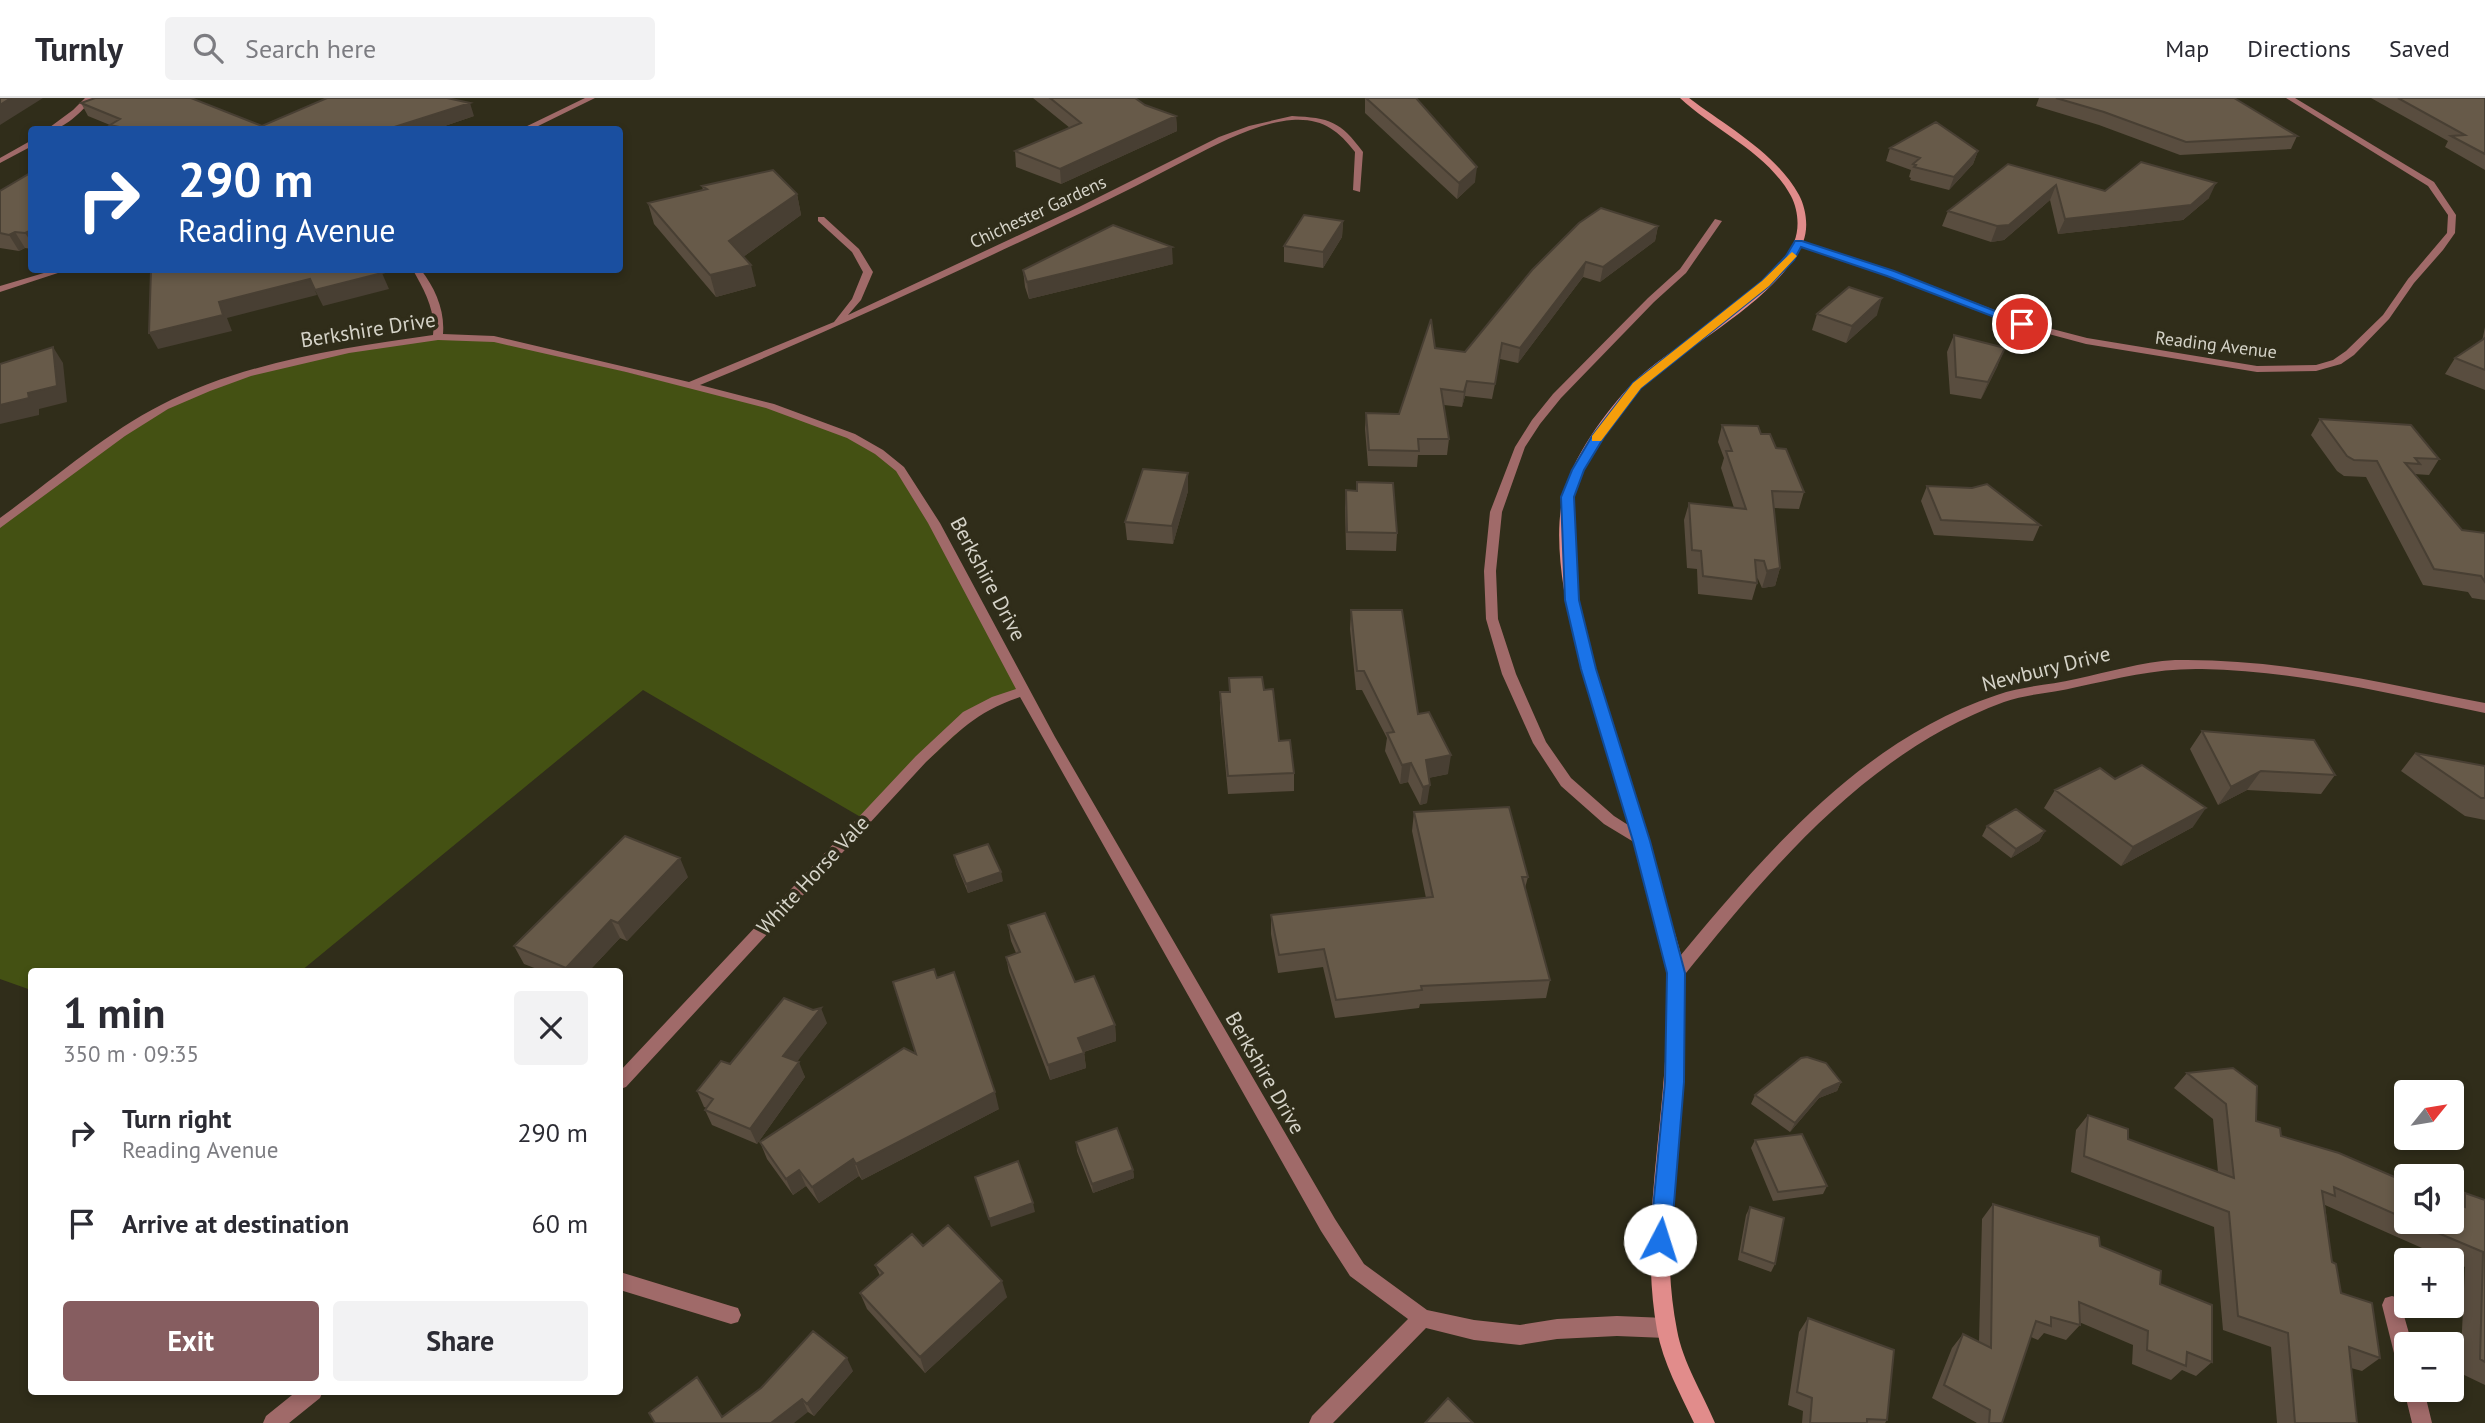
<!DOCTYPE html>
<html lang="en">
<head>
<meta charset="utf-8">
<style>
	:root { --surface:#fff; --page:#f2f2f3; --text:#2b2b33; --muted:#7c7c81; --line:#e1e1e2; --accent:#865d60 }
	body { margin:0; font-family:"PT Sans",sans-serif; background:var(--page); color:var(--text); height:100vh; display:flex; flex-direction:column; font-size:26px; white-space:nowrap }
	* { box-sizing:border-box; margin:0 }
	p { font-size:23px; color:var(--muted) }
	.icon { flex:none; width:38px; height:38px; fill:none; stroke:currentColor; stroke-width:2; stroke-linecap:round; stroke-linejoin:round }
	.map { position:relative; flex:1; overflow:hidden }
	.side { position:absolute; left:28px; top:870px; width:595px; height:427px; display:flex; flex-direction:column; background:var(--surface); border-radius:7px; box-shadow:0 4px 10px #0003 }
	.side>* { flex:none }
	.banner { position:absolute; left:28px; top:28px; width:595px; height:147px; border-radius:7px; box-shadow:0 4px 10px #0003; background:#1a4fa0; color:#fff; overflow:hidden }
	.needle { width:46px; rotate:60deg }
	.fabs { position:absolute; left:2394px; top:982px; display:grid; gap:14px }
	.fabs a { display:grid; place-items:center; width:70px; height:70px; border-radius:7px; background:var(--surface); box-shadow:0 4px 10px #0003; font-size:35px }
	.pin { position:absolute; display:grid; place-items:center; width:60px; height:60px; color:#fff; margin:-30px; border:4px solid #fff; border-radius:50%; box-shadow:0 2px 7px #0007 }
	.me { position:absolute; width:77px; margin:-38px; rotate:5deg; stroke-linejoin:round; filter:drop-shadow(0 0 5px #0008) }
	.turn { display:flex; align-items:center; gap:24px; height:147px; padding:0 35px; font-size:32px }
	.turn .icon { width:91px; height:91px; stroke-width:2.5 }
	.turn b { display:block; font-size:49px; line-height:60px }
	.round { display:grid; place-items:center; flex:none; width:74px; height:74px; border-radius:7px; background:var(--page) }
	.head { display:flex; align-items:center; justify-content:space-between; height:119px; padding:0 35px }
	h1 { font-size:42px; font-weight:600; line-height:52px }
	.button { display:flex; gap:14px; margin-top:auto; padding:14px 35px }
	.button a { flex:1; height:80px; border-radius:7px; background:var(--accent); color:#fff; font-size:28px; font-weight:600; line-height:80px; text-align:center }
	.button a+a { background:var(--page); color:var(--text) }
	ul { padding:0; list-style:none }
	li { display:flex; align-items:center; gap:21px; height:91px; padding:0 35px }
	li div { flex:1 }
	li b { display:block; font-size:26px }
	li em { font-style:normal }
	header { display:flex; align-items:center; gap:42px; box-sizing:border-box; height:98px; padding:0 35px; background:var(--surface); border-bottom:2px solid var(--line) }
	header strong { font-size:33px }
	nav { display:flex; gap:38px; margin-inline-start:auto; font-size:24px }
	.search { width:490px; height:63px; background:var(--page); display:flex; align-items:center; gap:18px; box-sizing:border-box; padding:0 24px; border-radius:7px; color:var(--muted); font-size:26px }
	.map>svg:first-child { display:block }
	.green { fill:#445113 }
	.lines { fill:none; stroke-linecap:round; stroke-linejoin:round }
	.street { fill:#a06a69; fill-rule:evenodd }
	.secondary { fill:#e18c8b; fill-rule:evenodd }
	.wall { fill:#594d3f }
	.shaded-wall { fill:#483f33 }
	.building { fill:#675a49; stroke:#483f33; stroke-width:2 }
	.route { fill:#1a73e8; stroke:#114b97; stroke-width:2 }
	.slow { fill:#f59e0b }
	.labels { text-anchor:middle; stroke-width:7; stroke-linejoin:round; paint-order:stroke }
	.far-street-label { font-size:18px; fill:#d5d3c8; stroke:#302d1a }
	.street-label { font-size:21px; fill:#d5d3c8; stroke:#302d1a }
</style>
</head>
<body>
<header>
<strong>Turnly</strong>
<div class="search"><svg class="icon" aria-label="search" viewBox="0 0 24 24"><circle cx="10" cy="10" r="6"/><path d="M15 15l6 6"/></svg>Search here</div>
<nav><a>Map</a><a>Directions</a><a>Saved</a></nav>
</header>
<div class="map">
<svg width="2485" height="1325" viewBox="0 0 2485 1325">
	<rect width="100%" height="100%" fill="#302d1a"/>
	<path class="green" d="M435,239l57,2 274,67 84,29 51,32 124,222 -33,12 -128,118 -221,-129 -342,281h-269l-1,19 -31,-11v-456l115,-85 87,-48 96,-29z"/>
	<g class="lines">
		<path class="street" d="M85,0h8c-12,14 -28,32 -47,32l27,-20z
			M585,0h10l-65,32h-11z
			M2286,0h9l139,84 22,33 -1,18 -12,17 -29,33 -25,36 -35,36 -13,9 -25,7 -59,1 -171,-28 -67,-18 -131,-51 -95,-32 8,-2 93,30 131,51 62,16 170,28 59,-1 17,-5 13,-9 37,-36 25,-36 39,-46 1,-18 -20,-29z
			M1292,18c38,2 48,5 71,36l-3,40 -7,-2 2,-38c-17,-22 -33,-34 -63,-32 -36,3 -72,23 -104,39 -35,18 -69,36 -105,53 -126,60 -253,119 -383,173l74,19 81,30 28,16 21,17 36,56 115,214 280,482 29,45 63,46 47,10 46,5 37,-6 60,-3 49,2 7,3 3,7 -3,7 -7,3 -49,-2 -60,3 -37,6 -46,-5 -48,-12 -93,95h-24l3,-7 96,-97 -58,-43 -29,-45 -301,-534c-44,15 -61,34 -94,65l-300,325 -6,2v-18l296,-315 47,-44 29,-15 24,-8 -88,-166 -32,-52 -21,-17 -28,-16 -81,-30 -140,-36 -132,-30 -56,-2 -89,13 -98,23 -41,15 -42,18 -43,27 -125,92v-10c50,-36 107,-86 161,-113 83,-43 181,-57 272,-70 3,-25 -9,-45 -20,-65h8c14,18 24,40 22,64l51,2 195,46 145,-60 18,-23 11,-27 -11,-20 -34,-31v-4h6l35,32 14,23 -12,28 -13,15 231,-108 140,-70 30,-11z
			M32,42v6l-32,17v-5z
			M1715,121l7,2 -36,52 -32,29 -93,96 -21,26 -15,23 -23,65 -6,59 2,48 18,55 30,68 25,36 43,38 33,21 2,4 -2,4 -5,2 -38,-23 -43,-38 -28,-43 -31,-69 -16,-55 -2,-48 6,-59 25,-65 17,-27 21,-26 95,-96 32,-29z
			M54,172h13l-67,22v-6z
			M2175,562c105,-2 207,23 310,43v10c-94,-19 -187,-42 -283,-44 -44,-1 -83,9 -125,18 -24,6 -50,7 -73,15 -138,51 -232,165 -322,276l-6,2 -6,-2 -2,-5 2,-5c91,-109 188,-227 327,-273 26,-9 53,-10 79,-16 33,-7 65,-17 99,-19z
			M620,1174l111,34 7,2 3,7 -3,7 -7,2 -111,-34z
			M2392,1198l7,2 13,46h-6v27l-7,-3 -3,-7 -14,-56 3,-7z
			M2406,1286v6h18l8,33h-20l-8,-33z
			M297,1293h26l-3,7 -31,25h-26l3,-7z"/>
		<path class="secondary" d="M1680,0h9c37,28 87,55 110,97 7,13 10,33 4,47 -24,57 -113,101 -160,143 -27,24 -66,81 -69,117 -8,77 17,155 40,228 17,52 32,104 47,157 7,25 16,50 22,76 3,25 1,50 0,75 -3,96 -25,196 -6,292 6,33 25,62 38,93h-21c-14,-30 -31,-60 -37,-93 -17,-95 5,-192 9,-286 2,-39 4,-73 -6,-111 -18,-61 -36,-122 -54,-183 -21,-72 -59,-180 -43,-254 8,-37 43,-85 69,-112 44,-44 137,-85 162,-142 6,-14 4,-33 -3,-46 -24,-44 -76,-65 -111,-98z"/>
	</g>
	<path class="wall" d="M1033,0h102l10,7 31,11 1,15 -116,53 -45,-17 -1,-16 55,-23z
		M1365,0l110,84 -18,17 -92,-86z
		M2039,0h197v1l61,37 -6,13 -111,6 -81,-30 -63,-19z
		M2371,0h114v72l-40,-23 3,-6z
		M81,5l181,23 212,-10 -41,14h-320l-3,-5 -22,-9z
		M1890,50l88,3 -5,13 -24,26 -39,-10 1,-2 -2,-1 2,-7 -25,-9z
		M2008,66l97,27 104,7 -26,22 -125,14 -8,-34 -46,40 -13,2 -49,-16 6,-15z
		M32,74v77l-7,-1 -6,3 -19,-3v-57z
		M702,88l95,8 4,21 -58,42 13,29 -40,11 -62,-73 -6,-21 55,-13z
		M1343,123l-1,16 -19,31 -39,-6v-16z
		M1658,128l-3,15 -55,41 -17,-5 -65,86 -18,-4 -8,40 -27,-3 -3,11 -18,-2 5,34 -2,16h-29l-1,12 -49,-1 -3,-37 1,-16 33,1 36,-66 30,4 67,-82z
		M1173,166l-144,35 -4,-12 -2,-17z
		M1817,216l60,1 -31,28 -34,-13z
		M2485,229v63l-40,-16 10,-16 27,-17z
		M1954,237l44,30 -17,34 -31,-5 -3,-42z
		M2320,321l119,40 -10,16 -15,-1 48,56 23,3v67l-13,-2 -4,-6 -45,-7 -57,-108 -22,-1 -7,-5 -26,-36z
		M1722,327l39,9 15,14 28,44 -5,17 -25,-1 6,60 -5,18 -13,2 -4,-9 -1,-1v5l-5,17 -54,-6 -1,-25 -10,-1 -3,-48 5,-17 45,5 -13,-40 3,-10 -6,-16z
		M1188,375v18l-15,53 -46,-4 -2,-18z
		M1357,384l40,51 -1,18 -50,-1 -1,-42 1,-18 10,1z
		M1927,388l113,39 -7,16 -99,-6 -13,-34z
		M1351,512l67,104 30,60 -20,4 -1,25 -7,2 -12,-23 -8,2 -15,-33 2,-13 -25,-48h-6l-6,-61z
		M1229,580l35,12 15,51 15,32v18l-66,3 -8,-84v-18h9z
		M2202,633l133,44 -14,19 -74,-4 -29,15 -28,-56z
		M2415,655l70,13v54l-20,-4 -64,-45z
		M2115,681l78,48 -72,39 -77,-58 11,-18z
		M1414,714l114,65 -3,11 25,92 -4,18 -126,6 -1,4 -84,10 -12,-51 -45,6 -7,-39v-19l155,-17 -14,-67z
		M1987,728l58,5 -6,10 -28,17 -29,-22z
		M954,757l49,26 -35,12 -12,-29z
		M688,779l-61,64 -7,-3 -31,33h-47l-18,-7 -10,-18z
		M1008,827l67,57 40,43 1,16 -32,11 2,16 -36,12 -41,-108 -3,-15 10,-4 -5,-12z
		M827,925l-30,38 8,16 -48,67 -45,-19 -7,-15 2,-2 -3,-1 -7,-16 33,-27z
		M915,955l84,56 -137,71 -3,-4 -40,27 -13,-17 -13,9 -26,-36 -7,-17z
		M2187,975l69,48 25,15 125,46v40h46l2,-20 11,-9 20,7v185l-25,-12 5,-106 -13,-6v-1h-3l-124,-55 7,57 9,31 39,65 -18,13 -11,-3 6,55h-80l-6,-76 -48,-17 -9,-103 -143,-55 5,-42 12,-15 40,24 90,33 -5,-53 -39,-31z
		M1841,984l-4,9 -18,7 -29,34 -39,-28 4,-9z
		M1755,1042l72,46 -4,8 -50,7 -22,-53z
		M1076,1044l57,28 1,8 -41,15 -16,-42z
		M1993,1106l107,42 60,38 52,78 -16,14 -14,-6 -11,10 -39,-16 1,-19 -54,-23 1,3 -14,15 -22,-7 -6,7 -7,-3 -29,86h-25l-45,-25 20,-50 11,-14 16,8 3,-123z
		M1750,1109l25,57 -4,8 -33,-12 8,-45z
		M923,1148l84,51 -82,76 -58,-64 -7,-16 20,-17 -5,-11z
		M1808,1220l79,102 -2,3h-83l1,-12 -15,-6 11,-73z
		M853,1273l-39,45 -6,-4 -86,5z"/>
	<path class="shaded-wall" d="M11,0h32l-43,27v-20z
		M470,5l4,13 -41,14h-48z
		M1176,18l1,15 -116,53 -1,-15z
		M1978,53l-5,13 -24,26 5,-13z
		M1477,69l-2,15 -18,17 2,-16z
		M2216,85l-7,15 -26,22 -125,14 7,-15z
		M2056,87l-6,15 -46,40 -13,2 6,-16z
		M797,96l4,21 -66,48 -6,-22z
		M1343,123l-1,16 -19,31v-16z
		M1658,128l-3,15 -55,41 3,-15z
		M32,132v13l-7,-10z
		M15,134l10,16 -6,3 -10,-16z
		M1172,149l1,17 -144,35 -2,-17z
		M1586,164l-3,15 -65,86 2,-15z
		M751,167l5,21 -40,11 -6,-22z
		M382,175l7,16 -66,17 -8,-16z
		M310,181l7,16 -90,23 5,13 -74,18 -9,-16 70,-31z
		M1882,200l-5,17 -31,28 6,-17z
		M53,249l10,16 4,39 -28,7v6l-39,9v-19l28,-12z
		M2005,250l-7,17 -17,34 7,-17z
		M1467,283l-2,15 -3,11 2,-15z
		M1188,375v18l-15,53 -1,-18z
		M1780,470l-5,18 -13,2 5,-17z
		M1451,657l-3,19 -25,5 3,-19z
		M1411,665l-3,19 -8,2 2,-19z
		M2261,673l-14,19 -29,15 13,-18z
		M1430,687l-3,18 -7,2 3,-18z
		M2206,710l-13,19 -72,39 12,-19z
		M2045,733l-6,10 -28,17 5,-9z
		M680,760l8,19 -61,64 -9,-18z
		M1001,774l2,9 -35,12 -2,-9z
		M611,822l9,18 -31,33h-21l-2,-3z
		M821,910l6,15 -37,48 -7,-15z
		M1115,927l1,16 -36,12 -2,-15z
		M1084,955l2,15 -36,12 -2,-15z
		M799,964l6,15 -48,67 -7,-15z
		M1841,984l-4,9 -18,7 -29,34 5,-9 28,-33z
		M995,994l4,17 -137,71 -6,-16z
		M853,1061l6,17 -40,27 -7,-16z
		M799,1072l7,16 -13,9 -7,-16z
		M1133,1072l1,8 -41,15 -1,-9z
		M1033,1105l2,9 -44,15 -2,-8z
		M1002,1183l5,16 -82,76 -5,-16z
		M847,1260l6,13 -39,45 -7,-12z
		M802,1301l6,13 -14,11h-23z"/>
	<path class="building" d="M0,0h11l-11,7z
		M95,0h96l71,28 65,-28h120l23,5 -85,27h-252l-23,-5 10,-6 -39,-16z
		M1050,0h85l10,7 31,11 -116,53 -45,-18 66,-28z
		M1366,0h50l61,69 -18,16z
		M2056,0h178l63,38 -111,6 -82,-30z
		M2398,0h87v56l-34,-18 14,-1z
		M1936,24l42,29 -24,26 -40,-10 2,-2 -3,-1 7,-6 -30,-10z
		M2141,64l75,21 -25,22 -126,14 -9,-34 -47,40 -12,1 -49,-15 60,-47 97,27z
		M773,72l24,24 -68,47 22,24 -41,10 -62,-72 59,-14 -5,-3z
		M32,74v58l-7,3 -10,-1 -6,3 -9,-2v-42z
		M1601,110l57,18 -55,41 -17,-5 -66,86 -18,-5 -7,41 -28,-3 -3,11 -23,-3 8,50h-31l1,12 -50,-1 -3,-37 33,1 32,-95 4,29 30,4 67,-82 47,-47z
		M1304,117l39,6 -20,31 -39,-6z
		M1113,127l59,22 -145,35 -4,-12z
		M151,172h224l7,3 -67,17 -5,-11 -91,23 4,13 -74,18z
		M1849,189l33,11 -30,28 -35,-12z
		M1954,237l51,13 -17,34 -32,-5z
		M2485,240v32l-30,-12z
		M53,249l4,39 -29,7 1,5 -29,7v-41z
		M2320,321l91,6 28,34 -24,-1 5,6 -15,-1 57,67 23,3v49l-4,-6 -47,-7 -57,-108 -23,-1 -7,-4z
		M1722,327l36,1 3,8h9l6,14 10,1 18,43 -32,-1 8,77 -13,3 -3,-10 -9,-1 2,23 -54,-7 -2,-25 -9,-1 -3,-47 57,6 -20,-58h6z
		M1143,371l45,4 -16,53 -47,-4z
		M1357,384l36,1 4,50 -50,-1 -1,-42 11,1z
		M1987,386l53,41 -99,-5 -14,-34 45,2z
		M1351,512h51l16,104 11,-2 22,43 -25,5 4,25 -7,2 -12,-24 -9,2 -15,-32 7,-1 -30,-61h-7z
		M1262,579l2,13 9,-1 6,52 11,-1 4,33 -66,3 -8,-84h10l-1,-14z
		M2202,633l112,9 21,35 -74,-4 -30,16z
		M2415,655l70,13v32h-4z
		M2142,667l64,43 -73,39 -78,-57 45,-22 15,11z
		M1509,709l19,70h-6l28,103 -129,6 1,4 -86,10 -12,-51 -45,6 -8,-40 162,-18 -19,-85z
		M2016,711l29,22 -29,18 -29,-23z
		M625,738l55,22 -62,65 -7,-3 -45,48 -52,-22z
		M988,746l13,28 -35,12 -12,-29z
		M1045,815l30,69 19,-6 21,49 -37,13 6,15 -36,12 -42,-108 14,-5 -12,-27z
		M934,871l3,9 17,-6 41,120 -139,72 -3,-5 -41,28 -13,-17 -13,9 -26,-37 144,-94 12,6 -23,-72z
		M784,900l29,12 8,-2 -38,48 16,6 -49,67 -45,-19 8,-11 -16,-8 24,-30 9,3z
		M1807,959l19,6 15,19 -18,8 -28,33 -40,-28 46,-37z
		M2233,970l24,18 -1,35 24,7 1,8 58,17 67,29v37l-72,-32 1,9 -13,-5 10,71 4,2 5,29 31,10 8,55 -31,-11 8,76h-62l-7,-90 -50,-17 -9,-104 -145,-56 4,-41 40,14v10l106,39 -8,-74 -39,-31z
		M1117,1030l16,42 -41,14 -16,-42z
		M1802,1036l25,52 -49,6 -23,-52z
		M1018,1063l15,42 -44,16 -14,-42z
		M2465,1095l20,7v162l-5,-3 3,-107 -71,-30h40v-21l13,6z
		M1993,1106l106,33 1,9 61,25 -1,13 52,21v57l-25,-10 -1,14 -39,-16 1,-19 -69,-29 1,23 -29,-8v9l-15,-5 -34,102h-13l1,-13 -46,-25 19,-51 28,14z
		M1750,1109l34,11 -9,46 -33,-12z
		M948,1127l54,56 -82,76 -60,-64 23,-20 -8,-8 37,-31 11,12z
		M1808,1220l86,32 -7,70 -20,-1v4h-57l2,-25 -15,-6z
		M813,1233l34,27 -40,46 -5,-5 -31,24h-116l-6,-10 48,-36 25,40 39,-29z
		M1448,1300l25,25h-48z"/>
	<path class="route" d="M1795,143h7l92,30 134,53 -10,2 -131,-50 -86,-29 -7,13 -25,26 -128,102 -37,49 -20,33 -10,27 5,103 17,69 54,172 35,132 -1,109 -13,158 -3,7 -8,3 -7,-3 -3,-7 15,-158 2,-109 -34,-132 -52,-172 -16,-69 -4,-103 11,-27 20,-34 41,-53 129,-102 24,-25z"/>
	<path class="slow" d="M1792,154l5,4 -28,30 -128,102 -40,53h-9v-5l41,-53 129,-102z"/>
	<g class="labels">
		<g class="far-street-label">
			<text transform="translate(1038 114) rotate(-25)" y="6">Chichester Gardens</text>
			<text transform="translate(2216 247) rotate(7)" y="6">Reading Avenue</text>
		</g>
		<g class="street-label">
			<text transform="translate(368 232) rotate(-9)" y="7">Berkshire Drive</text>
			<text transform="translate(988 481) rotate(62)" y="7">Berkshire Drive</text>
			<text transform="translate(2046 571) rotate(-14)" y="7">Newbury Drive</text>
			<text transform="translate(813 777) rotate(-47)" y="7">White Horse Vale</text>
			<text transform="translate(1265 975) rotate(60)" y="7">Berkshire Drive</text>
		</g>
	</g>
</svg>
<div class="fabs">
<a><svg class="needle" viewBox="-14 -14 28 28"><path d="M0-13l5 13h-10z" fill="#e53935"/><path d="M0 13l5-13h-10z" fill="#7c7c81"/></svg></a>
<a><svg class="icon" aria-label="sound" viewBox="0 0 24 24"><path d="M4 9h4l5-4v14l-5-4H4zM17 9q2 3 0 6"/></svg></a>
<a>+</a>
<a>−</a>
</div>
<div class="pin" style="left:2022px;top:226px;background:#d93025"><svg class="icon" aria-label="arrive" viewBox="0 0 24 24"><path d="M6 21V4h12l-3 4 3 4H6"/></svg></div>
<svg class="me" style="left:1660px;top:1142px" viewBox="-20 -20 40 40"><circle r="19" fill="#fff"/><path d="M0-13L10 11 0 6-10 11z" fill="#1a73e8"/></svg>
<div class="banner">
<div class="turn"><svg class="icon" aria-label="right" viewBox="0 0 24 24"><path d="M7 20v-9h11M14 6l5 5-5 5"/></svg><div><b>290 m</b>Reading Avenue</div></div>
</div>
<section class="side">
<div class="head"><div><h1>1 min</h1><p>350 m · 09:35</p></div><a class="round"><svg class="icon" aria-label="close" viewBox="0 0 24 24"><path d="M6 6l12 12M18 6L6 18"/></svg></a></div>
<ul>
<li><svg class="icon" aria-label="right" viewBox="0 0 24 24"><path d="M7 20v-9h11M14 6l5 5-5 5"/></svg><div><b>Turn right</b><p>Reading Avenue</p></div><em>290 m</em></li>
<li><svg class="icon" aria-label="arrive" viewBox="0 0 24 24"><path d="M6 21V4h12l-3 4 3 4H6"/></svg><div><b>Arrive at destination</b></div><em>60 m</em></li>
</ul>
<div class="button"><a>Exit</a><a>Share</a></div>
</section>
</div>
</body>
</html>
